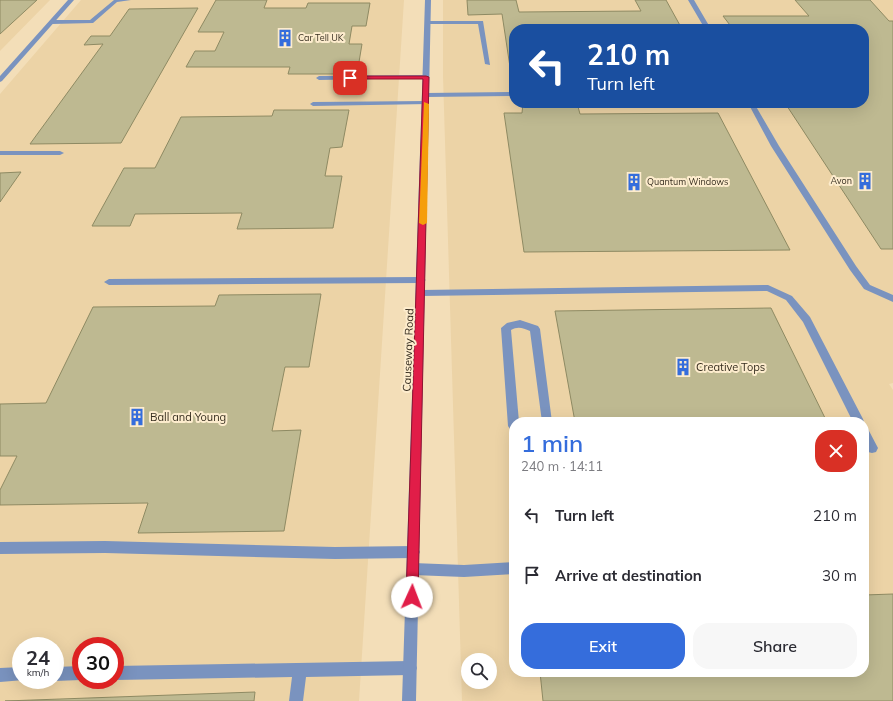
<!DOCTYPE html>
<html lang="en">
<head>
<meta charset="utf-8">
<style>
	:root { --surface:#fff; --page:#f7f7f7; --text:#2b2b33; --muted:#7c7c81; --accent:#356ddc }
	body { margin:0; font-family:Mulish,sans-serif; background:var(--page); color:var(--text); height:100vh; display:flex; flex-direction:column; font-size:15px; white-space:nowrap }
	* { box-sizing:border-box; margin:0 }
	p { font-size:13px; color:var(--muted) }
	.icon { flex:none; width:22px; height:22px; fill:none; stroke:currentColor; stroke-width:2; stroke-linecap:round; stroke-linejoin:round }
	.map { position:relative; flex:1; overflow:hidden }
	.drawer { position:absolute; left:509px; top:417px; width:360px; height:260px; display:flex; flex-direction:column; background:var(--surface); border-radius:16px; box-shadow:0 4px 16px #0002 }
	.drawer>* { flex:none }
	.guide { position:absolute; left:509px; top:24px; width:360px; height:84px; border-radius:16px; box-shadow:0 4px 16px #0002; background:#1a4fa0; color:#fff; overflow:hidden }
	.controls { position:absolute; left:461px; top:653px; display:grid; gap:8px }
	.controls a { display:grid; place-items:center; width:36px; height:36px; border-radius:50%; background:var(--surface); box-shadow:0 4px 16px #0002; font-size:20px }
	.speed { position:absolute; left:12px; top:637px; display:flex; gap:8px; font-size:20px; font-weight:700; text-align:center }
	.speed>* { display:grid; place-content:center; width:52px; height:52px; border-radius:50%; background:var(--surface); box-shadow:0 4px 16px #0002; line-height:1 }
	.speed small { font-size:10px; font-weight:400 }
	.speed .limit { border:6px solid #d22; background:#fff; color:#111 }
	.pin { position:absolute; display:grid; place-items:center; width:34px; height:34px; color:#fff; margin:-17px; border-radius:8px; box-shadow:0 2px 6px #0006 }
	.me { position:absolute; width:44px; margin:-22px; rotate:2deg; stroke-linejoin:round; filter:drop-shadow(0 0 3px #0008) }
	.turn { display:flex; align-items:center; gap:14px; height:84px; padding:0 12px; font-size:18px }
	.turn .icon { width:52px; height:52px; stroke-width:2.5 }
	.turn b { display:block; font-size:28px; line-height:34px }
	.round { display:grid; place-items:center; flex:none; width:42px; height:42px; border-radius:16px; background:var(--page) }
	.overview { display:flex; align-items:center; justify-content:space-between; height:68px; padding:0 12px }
	h1 { font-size:24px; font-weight:600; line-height:30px; color:var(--accent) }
	.primary-button { display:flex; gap:8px; margin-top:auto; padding:8px 12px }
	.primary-button a { flex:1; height:46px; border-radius:16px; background:var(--accent); color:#fff; font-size:16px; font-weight:600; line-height:46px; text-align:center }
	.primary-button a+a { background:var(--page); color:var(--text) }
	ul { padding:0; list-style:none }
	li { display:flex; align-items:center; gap:12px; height:60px; padding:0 12px }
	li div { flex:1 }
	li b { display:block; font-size:15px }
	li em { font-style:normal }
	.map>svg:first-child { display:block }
	.built { fill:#ecd3a6; fill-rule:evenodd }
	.building { fill:#beb991; stroke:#8e8a63 }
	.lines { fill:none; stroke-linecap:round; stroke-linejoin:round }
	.service { fill:#7a93bf; fill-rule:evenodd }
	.minor { fill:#7a93bf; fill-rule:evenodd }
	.route { fill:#e11d48; stroke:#92132f }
	.slow { fill:#f59e0b }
	.labels { text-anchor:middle; stroke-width:4; stroke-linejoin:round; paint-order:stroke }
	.far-poi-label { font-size:9px; fill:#362d1f; stroke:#fdeccd; text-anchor:start }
	.street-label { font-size:11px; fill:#362d1f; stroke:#fdeccd }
	.poi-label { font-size:11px; fill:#362d1f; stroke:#fdeccd; text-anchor:start }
</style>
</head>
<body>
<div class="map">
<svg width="893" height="701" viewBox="0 0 893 701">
	<rect width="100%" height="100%" fill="#f3deb8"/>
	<path class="built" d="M0,0h50l-50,51z
		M81,0h323l-45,701h-359v-607zM21,646h34v34h-34zM81,646h34v34h-34z
		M443,0h450v383l-4,1 4,6v311h-431l-19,-625zM514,29h350v74h-350zM514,422h350v250h-350zM468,660h22v22h-22z"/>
	<path class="building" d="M0,0h37l-37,34z
		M216,0h51l-3,8h42l2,-5h62l-4,23h-14l-3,18h13l-5,30h-69l2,-7h-104l9,-16h20l9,-19h-26z
		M467,0h49l3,12 122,-1 -6,-11h31l16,29h-168v38h-4l-8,-53 -34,1z
		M795,0h75l19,21h4v228h-12l-96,-146h79v-74h-131l-10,-13h86z
		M198,8l-77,135 -91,1 73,-100 -19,1 7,-9h19l19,-27z
		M523,103h54l3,11 138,-1 72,137 -266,2 -20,-139h18z
		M274,110h75l-7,37 -12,1 -5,28h17l-9,52 -96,1 5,-16 -107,1 -5,12h-38l32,-58h31l26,-51 91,-1z
		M21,172l-21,30v-29z
		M321,294l-12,73h-24l-13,64 29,-1 -17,101 -146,2 10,-30 -148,2v-15l17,-34h-17v-52l46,-1 47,-96 122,-1 4,-11z
		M771,308l56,114h-252l-20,-111z
		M893,594v107h-350l-3,-29h324v-77z
		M255,692l-1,9h-249z"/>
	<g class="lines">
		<path class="service" d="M114,0h17l-14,2 -24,21 -41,1 -3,-2 3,-2h38z
			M688,0h6l17,29h-6z
			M428,21h55l7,44 -5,-1 -7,-40h-52l-1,-1z
			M426,75l3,2 -1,1 -109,2 -3,-2 3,-2z
			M514,92v4l-88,1 -3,-2 3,-2z
			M426,101l2,1v2l-115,2 -3,-2 3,-2z
			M748,103h6l25,43 77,120 14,19 23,10v7l-29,-13 -14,-19 -79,-124z
			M0,151h60l4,2 -4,2h-60z
			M421,277l5,3 -5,3 -312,2 -5,-3 5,-3z
			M768,285l24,11 18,21 53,102 1,3v1l-11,-1 -50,-100 -17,-22 -19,-9 -346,5 -5,-3 5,-3z
			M520,320l18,6 2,3 12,93h-10l-12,-91c-7,-3 -12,-5 -19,-1l8,92h-5v9l-4,-2 -2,-3 -7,-98 6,-5z
			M864,427l4,2 10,19 -2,4 -4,1 -4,-1 -4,-9z
			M105,541l230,6 79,-1 4,2 2,4 -2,4 -4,2 -79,1 -230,-6 -105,1v-12z
			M514,562v12l-50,3 -51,-2 -5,-1 -1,-5 1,-5 5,-1 51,2z
			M410,661l5,2 2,5 -2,5 -5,2 -104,2 -3,24h-14l3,-24 -177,3v-14z
			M81,666v14l-26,1 -3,-1h3v-13z
			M21,667v13h3l-24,2v-14z"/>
		<path class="minor" d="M68,0h6l-72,81 -2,1v-6z
			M425,0h6l-15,701h-14z"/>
	</g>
	<path class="route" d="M348,76h78l3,1 -11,520 -1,5 -5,1 -4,-1 -2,-5 17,-518h-73l-3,-1z"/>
	<path class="slow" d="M424,102l5,2 -2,119 -4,2 -4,-2z"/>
	<defs>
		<g id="building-bare" transform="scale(1.38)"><path d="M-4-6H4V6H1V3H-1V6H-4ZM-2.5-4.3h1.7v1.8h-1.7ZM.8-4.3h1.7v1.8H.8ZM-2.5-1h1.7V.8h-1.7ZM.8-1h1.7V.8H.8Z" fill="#356ddc" stroke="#fdeccd" stroke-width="2.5" paint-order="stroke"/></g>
	</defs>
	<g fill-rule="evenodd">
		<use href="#building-bare" x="285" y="38"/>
		<use href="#building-bare" x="865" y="181"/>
		<use href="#building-bare" x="634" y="182"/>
		<use href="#building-bare" x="683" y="367"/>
		<use href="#building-bare" x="137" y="417"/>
	</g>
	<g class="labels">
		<g class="far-poi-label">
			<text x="298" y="41">Car Tell UK</text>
			<text x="852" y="184" text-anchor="end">Avon</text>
			<text x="647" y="185">Quantum Windows</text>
		</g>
		<g class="street-label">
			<text transform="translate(408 350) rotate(-88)" y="4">Causeway Road</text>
		</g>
		<g class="poi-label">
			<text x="696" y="371">Creative Tops</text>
			<text x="150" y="421">Ball and Young</text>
		</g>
	</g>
</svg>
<div class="controls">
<a><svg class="icon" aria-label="search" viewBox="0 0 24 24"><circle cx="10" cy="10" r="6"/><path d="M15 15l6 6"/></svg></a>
</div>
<div class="speed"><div>24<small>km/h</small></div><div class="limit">30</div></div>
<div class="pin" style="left:350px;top:78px;background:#d93025"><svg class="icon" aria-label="arrive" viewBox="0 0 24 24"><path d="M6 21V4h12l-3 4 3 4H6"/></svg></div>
<svg class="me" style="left:412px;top:597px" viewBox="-20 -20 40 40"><circle r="19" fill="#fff"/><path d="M0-13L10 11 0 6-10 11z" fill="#e11d48"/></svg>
<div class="guide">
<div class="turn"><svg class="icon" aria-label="left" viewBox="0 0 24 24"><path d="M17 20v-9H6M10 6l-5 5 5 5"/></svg><div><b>210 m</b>Turn left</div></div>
</div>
<section class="drawer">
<div class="overview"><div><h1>1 min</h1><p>240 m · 14:11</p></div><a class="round" style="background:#d93025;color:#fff"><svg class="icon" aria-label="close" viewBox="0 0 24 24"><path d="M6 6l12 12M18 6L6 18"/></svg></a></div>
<ul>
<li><svg class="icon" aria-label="left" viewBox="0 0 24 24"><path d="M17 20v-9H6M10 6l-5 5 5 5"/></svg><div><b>Turn left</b></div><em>210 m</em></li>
<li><svg class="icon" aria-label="arrive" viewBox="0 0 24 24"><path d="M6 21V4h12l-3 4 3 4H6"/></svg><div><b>Arrive at destination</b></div><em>30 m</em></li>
</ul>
<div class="primary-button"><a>Exit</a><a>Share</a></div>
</section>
</div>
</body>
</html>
